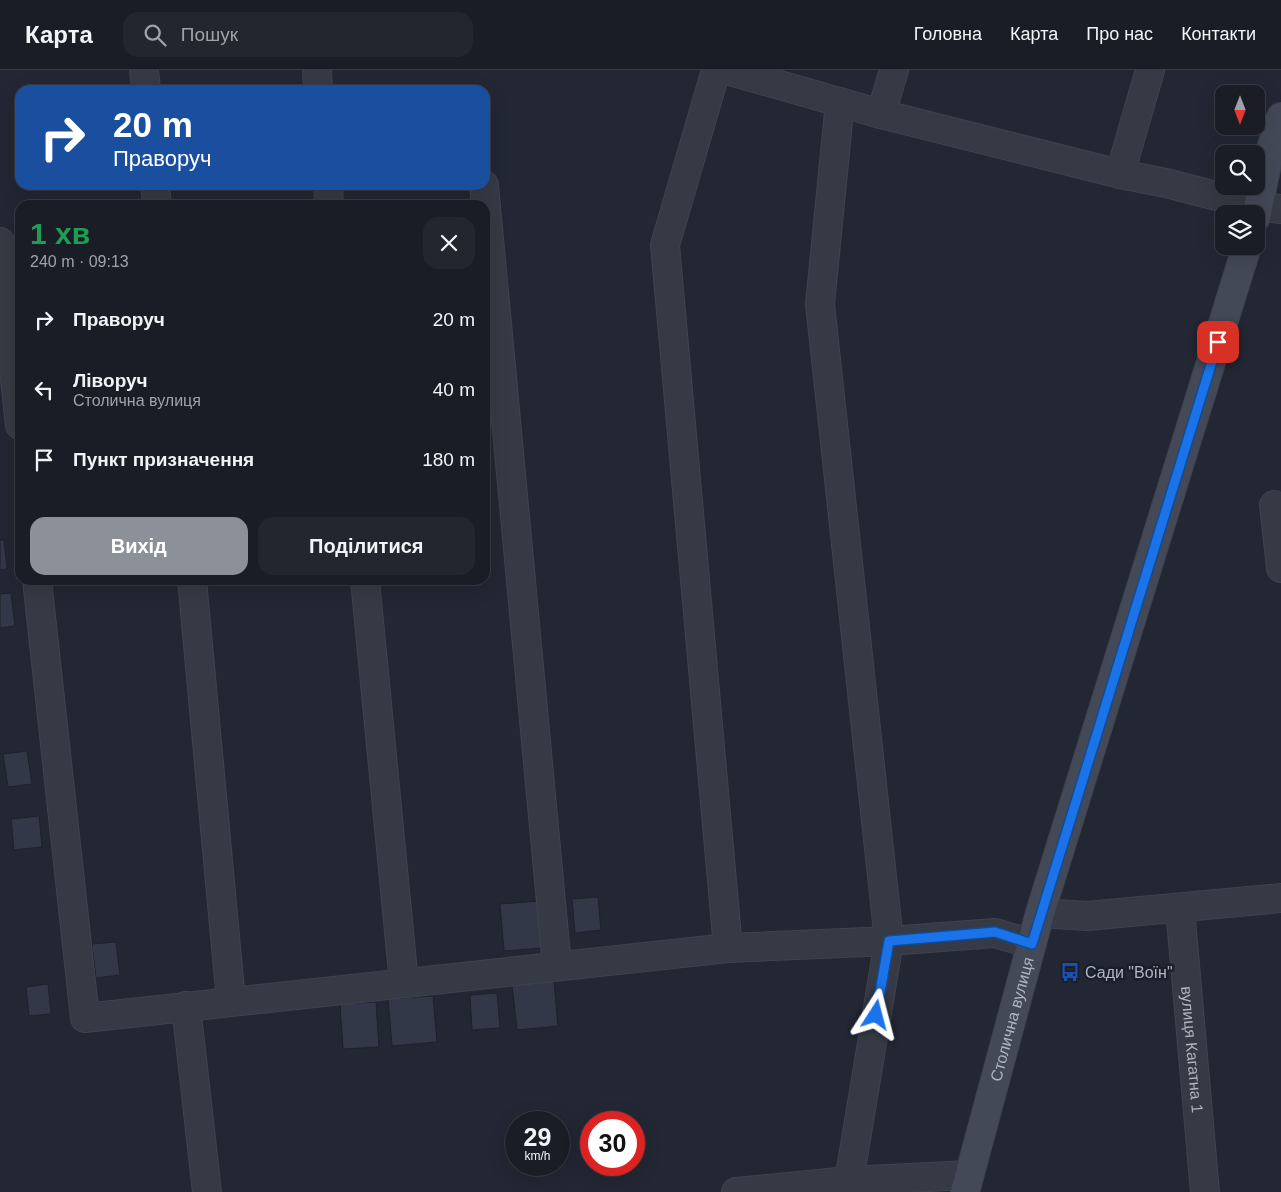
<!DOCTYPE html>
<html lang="uk">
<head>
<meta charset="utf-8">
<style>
	:root { --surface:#1a1d26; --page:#23262e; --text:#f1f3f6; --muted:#9fa2a7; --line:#383b43; --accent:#8c9099 }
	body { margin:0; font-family:Helvetica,sans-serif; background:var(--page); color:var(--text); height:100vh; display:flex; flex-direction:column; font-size:19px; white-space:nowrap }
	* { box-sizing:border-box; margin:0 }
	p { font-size:16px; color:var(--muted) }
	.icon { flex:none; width:28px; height:28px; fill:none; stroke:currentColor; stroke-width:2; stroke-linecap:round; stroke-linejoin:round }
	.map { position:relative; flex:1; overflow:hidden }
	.details { position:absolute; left:15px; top:130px; width:475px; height:385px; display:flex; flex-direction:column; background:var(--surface); border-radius:15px; box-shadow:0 5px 20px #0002,0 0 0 1px var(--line) }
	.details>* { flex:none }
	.banner { position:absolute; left:15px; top:15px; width:475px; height:105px; border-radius:15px; box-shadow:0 5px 20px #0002,0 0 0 1px var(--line); background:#1a4fa0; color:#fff; overflow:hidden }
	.needle { width:32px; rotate:180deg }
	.tools { position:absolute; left:1215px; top:15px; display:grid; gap:10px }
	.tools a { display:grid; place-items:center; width:50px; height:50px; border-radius:10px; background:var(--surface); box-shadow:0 5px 20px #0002,0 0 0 1px var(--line); font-size:25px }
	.speed { position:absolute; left:505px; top:1041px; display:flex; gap:10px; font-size:25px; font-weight:700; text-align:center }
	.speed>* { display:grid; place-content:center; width:65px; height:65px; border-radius:50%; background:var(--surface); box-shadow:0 5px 20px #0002,0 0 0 1px var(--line); line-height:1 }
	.speed small { font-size:12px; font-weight:400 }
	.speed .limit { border:8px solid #d22; background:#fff; color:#111 }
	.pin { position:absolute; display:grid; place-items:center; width:42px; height:42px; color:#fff; margin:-21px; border-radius:10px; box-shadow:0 2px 8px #0006 }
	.me { position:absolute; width:55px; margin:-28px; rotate:9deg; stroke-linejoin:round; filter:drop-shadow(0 0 4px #0008) }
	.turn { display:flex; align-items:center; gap:18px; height:105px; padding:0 15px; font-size:22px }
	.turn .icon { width:65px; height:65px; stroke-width:2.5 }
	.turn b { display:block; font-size:35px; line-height:42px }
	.round { display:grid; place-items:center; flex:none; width:52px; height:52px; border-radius:15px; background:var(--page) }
	.head { display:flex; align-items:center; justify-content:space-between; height:85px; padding:0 15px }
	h1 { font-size:30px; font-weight:800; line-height:38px; color:#1e9e55 }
	.action { display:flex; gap:10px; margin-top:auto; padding:10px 15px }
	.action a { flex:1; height:58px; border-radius:15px; background:var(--accent); color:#fff; font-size:20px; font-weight:800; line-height:58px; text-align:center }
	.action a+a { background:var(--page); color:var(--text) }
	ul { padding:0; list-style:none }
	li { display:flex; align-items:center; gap:15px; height:70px; padding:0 15px }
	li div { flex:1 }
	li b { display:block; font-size:19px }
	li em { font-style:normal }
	header { display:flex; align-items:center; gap:30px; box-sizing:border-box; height:70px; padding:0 25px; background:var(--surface); border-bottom:1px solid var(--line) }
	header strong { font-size:24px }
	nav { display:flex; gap:28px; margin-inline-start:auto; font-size:18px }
	.search { width:350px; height:45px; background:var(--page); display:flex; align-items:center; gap:12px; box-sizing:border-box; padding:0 18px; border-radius:15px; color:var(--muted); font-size:19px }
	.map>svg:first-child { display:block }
	.building { fill:#323847; stroke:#1d212b }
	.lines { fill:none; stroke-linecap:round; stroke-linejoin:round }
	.street-casing { stroke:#3f434e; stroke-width:30 }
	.secondary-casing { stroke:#3f434e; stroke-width:30 }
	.street { stroke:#353a44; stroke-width:28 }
	.secondary { stroke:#444957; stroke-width:28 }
	.route-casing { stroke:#114b97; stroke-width:12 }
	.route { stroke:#1a73e8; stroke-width:9 }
	.labels { text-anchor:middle; stroke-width:5; stroke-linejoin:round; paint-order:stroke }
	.poi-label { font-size:16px; fill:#afb4c1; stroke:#1b1f29; text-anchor:start }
	.street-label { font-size:16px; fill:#afb4c1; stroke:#1b1f29 }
</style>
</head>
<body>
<header>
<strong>Карта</strong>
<div class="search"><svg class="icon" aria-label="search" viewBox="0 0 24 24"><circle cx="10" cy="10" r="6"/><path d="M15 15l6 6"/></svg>Пошук</div>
<nav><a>Головна</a><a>Карта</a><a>Про нас</a><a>Контакти</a></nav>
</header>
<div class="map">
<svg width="1281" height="1122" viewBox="0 0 1281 1122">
	<rect width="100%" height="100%" fill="#222733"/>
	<path class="building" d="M0,470h4l3,29 -7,1z
		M11,523l4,33 -15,2v-34z
		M27,681l5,33 -24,3 -5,-33z
		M39,746l3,31 -28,3 -3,-31z
		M598,827l3,33 -26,3 -3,-34z
		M539,831l4,47 -39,3 -4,-47z
		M116,872l4,33 -24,3 -4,-34z
		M554,911l4,45 -41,4 -5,-45z
		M48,914l3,30 -22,2 -3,-29z
		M497,923l3,35 -28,2 -2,-35z
		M433,926l4,46 -45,4 -4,-47z
		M376,932l3,45 -36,2 -3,-45z"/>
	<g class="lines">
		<g class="street-casing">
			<g id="street">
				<path d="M144,0l2,20"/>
				<path d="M317,0l1,20"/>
				<path d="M716,0l-51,175 63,703"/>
				<path d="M727,0l154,44 239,60 46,9 93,24 22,2"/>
				<path d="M840,32l-20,202 69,637 -40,240"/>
				<path d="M881,44l13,-44"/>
				<path d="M1120,104l30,-104"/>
				<path d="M155,115l2,20"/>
				<path d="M328,115l1,20"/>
				<path d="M484,115l73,781"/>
				<path d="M0,172l20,183"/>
				<path d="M1274,435l7,63"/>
				<path d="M37,510l48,438 643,-70 161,-7 106,-8 37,11"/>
				<path d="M192,510l39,421"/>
				<path d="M365,510l39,403"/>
				<path id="s1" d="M1180,838l25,284"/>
				<path d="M1040,843l47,3 194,-18"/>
				<path d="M186,936l21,186"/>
				<path d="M736,1122l113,-11 120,-6"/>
			</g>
		</g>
		<g class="secondary-casing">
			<g id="secondary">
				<path d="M1256,147l12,-58 13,-42"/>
				<path id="s2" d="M965,1122l75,-279 207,-667"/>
			</g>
		</g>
		<use href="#street" class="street"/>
		<use href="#secondary" class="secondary"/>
	</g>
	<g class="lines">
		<g class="route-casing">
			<path id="route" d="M876,945l13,-74 106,-9 37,12 186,-602"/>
		</g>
		<use href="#route" class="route"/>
	</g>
	<defs>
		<g id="bus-bare" transform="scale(1.5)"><path d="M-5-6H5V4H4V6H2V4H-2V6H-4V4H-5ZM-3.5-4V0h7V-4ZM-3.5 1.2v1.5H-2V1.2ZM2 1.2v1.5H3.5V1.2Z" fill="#1a4fb4" stroke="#1b1f29" stroke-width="2.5" paint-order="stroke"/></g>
	</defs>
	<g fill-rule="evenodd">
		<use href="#bus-bare" x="1070" y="902"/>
	</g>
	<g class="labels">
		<g class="poi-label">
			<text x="1085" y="908">Сади "Воїн"</text>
		</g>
		<g class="street-label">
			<text dy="6" stroke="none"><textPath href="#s2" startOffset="179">Столична вулиця</textPath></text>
			<text dy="6" stroke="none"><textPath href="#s1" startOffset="142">вулиця Кагатна 1</textPath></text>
		</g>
	</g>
</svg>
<div class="tools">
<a><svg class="needle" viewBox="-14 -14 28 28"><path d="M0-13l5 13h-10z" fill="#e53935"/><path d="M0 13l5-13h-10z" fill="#9fa2a7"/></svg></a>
<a><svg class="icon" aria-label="search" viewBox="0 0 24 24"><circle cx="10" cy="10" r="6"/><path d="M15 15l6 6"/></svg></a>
<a><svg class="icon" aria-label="layers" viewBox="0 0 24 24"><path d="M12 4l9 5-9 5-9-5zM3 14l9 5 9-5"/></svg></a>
</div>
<div class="speed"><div>29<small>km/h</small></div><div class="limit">30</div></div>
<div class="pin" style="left:1218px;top:272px;background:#d93025"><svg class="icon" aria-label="arrive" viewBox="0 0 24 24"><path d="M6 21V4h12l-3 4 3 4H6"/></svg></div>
<svg class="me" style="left:876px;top:945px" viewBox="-20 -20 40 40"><path d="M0-17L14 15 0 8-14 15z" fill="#1a73e8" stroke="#fff" stroke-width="4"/></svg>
<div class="banner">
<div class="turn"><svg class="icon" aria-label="right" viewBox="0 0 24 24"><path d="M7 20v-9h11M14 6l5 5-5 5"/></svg><div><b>20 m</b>Праворуч</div></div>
</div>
<section class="details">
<div class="head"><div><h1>1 хв</h1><p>240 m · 09:13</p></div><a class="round"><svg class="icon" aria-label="close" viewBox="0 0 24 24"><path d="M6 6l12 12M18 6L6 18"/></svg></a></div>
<ul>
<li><svg class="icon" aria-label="right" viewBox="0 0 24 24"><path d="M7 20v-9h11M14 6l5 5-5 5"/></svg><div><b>Праворуч</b></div><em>20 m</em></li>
<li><svg class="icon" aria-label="left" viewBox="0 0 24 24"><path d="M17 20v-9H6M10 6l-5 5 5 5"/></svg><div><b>Ліворуч</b><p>Столична вулиця</p></div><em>40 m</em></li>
<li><svg class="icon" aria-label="arrive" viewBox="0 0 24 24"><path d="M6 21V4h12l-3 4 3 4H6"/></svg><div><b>Пункт призначення</b></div><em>180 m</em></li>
</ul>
<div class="action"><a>Вихід</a><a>Поділитися</a></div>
</section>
</div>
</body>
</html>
